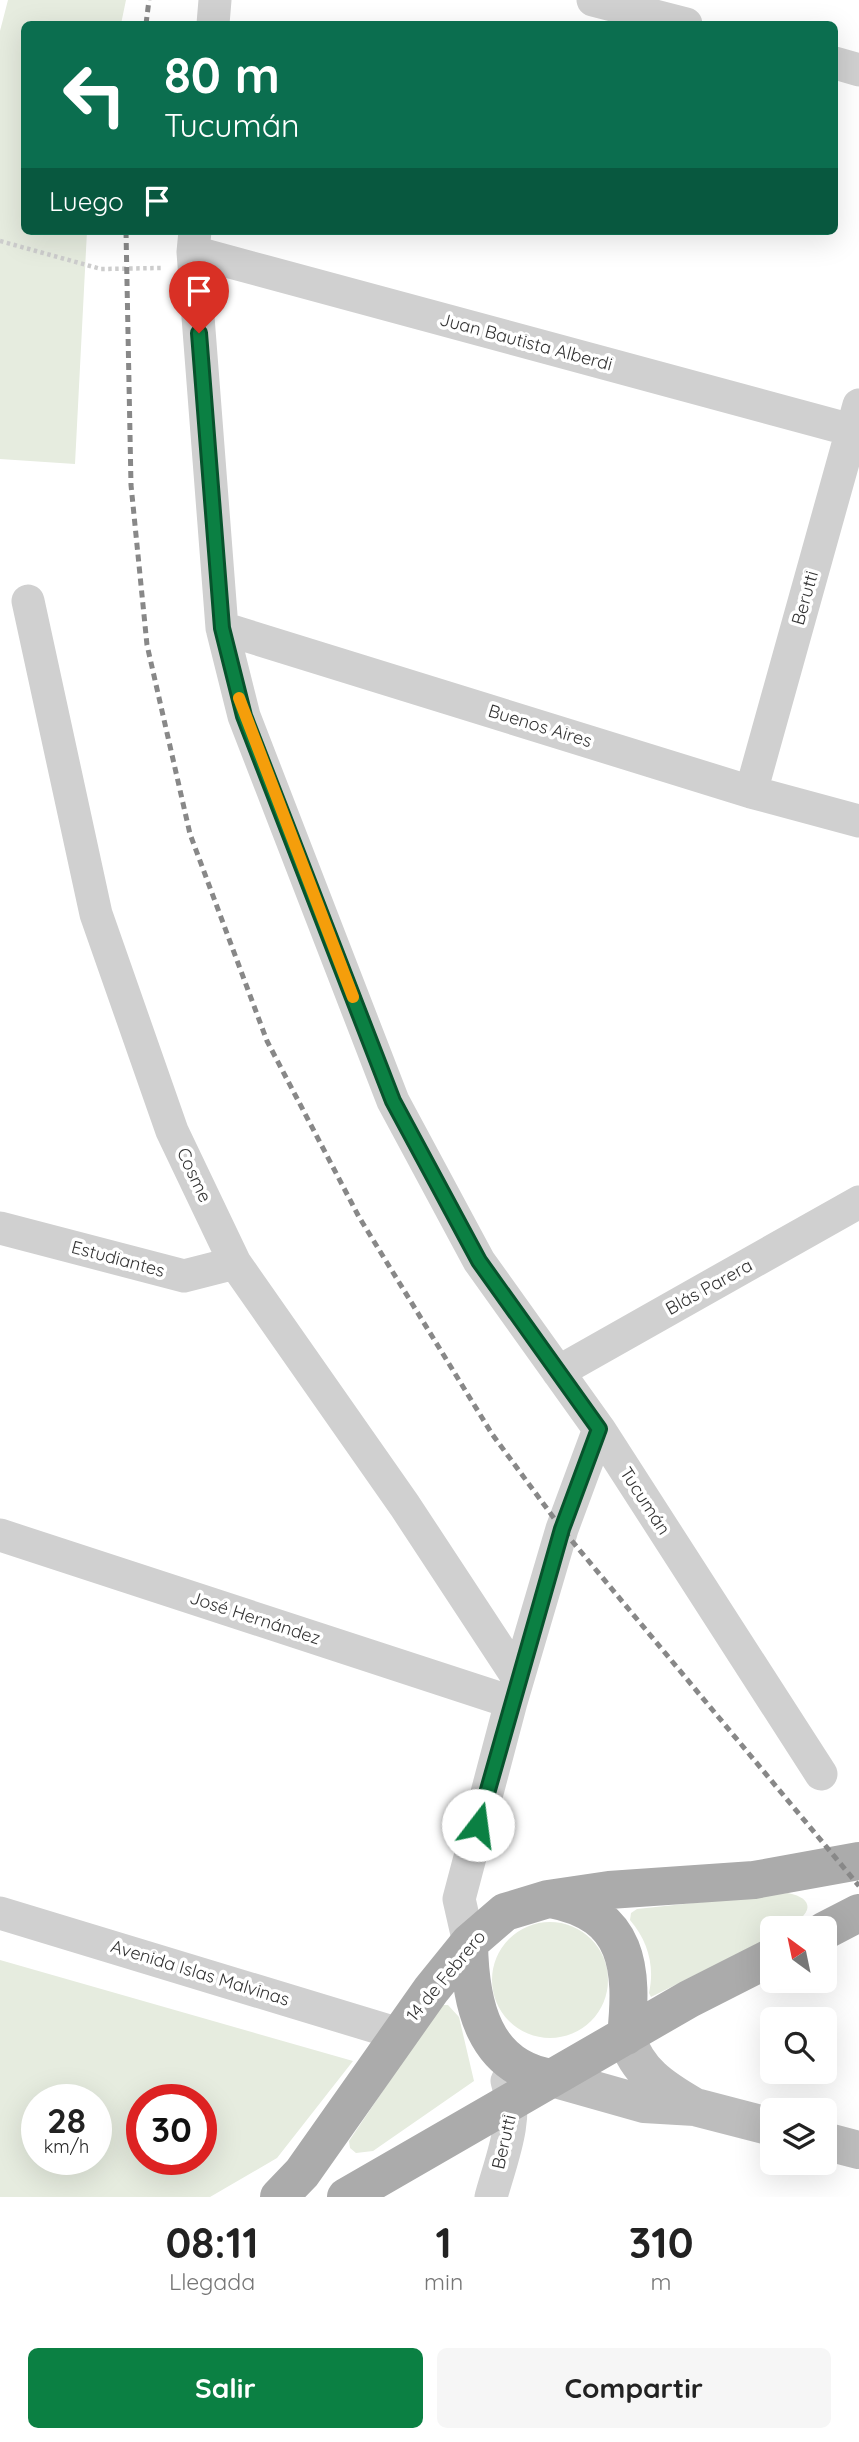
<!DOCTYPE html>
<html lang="es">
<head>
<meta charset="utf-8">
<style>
	:root { --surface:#fff; --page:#f6f6f6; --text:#222; --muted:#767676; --accent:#0b8043 }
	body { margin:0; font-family:Quicksand,sans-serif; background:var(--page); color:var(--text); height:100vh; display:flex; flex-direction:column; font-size:26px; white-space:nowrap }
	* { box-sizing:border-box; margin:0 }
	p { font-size:23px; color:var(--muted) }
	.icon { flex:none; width:38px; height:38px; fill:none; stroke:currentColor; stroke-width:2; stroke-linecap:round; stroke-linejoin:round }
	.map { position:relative; height:2197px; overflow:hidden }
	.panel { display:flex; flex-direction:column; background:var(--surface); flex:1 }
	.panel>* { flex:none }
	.hud { position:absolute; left:21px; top:21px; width:817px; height:214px; border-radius:10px; box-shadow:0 7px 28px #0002; background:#0b6e4f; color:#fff; overflow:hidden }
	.needle { width:46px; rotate:327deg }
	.fabs { position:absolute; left:760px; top:1916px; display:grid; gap:14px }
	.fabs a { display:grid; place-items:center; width:77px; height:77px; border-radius:10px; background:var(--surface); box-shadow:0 7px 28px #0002; font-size:35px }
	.speed { position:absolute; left:21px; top:2084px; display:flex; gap:14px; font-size:35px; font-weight:700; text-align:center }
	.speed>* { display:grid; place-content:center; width:91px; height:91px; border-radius:50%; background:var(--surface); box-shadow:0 7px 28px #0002; line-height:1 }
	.speed small { font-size:18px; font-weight:400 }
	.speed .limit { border:10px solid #d22; background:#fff; color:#111 }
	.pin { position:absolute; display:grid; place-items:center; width:60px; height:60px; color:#fff; margin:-72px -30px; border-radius:50% 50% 50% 0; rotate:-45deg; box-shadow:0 0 7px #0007 }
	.pin .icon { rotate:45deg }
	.me { position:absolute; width:77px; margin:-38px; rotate:15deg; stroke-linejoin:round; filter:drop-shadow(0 0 5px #0008) }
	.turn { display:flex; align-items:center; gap:24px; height:147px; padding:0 28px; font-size:32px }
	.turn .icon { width:91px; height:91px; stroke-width:2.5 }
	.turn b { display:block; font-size:49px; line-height:60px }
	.then { display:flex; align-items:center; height:66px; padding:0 28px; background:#0003; gap:14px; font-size:26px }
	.eta { display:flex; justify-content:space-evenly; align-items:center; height:119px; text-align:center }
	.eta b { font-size:42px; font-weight:700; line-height:49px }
	.action { display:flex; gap:14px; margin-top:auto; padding:14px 28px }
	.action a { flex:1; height:80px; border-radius:10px; background:var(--accent); color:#fff; font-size:28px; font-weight:700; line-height:80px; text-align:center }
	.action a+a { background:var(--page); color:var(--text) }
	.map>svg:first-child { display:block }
	.green { fill:#e6ecdf; fill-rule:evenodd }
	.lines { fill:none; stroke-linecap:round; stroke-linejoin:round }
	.path { stroke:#cdcdcd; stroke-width:4.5; stroke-dasharray:3.5 3.5; stroke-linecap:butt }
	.street { stroke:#d0d0d0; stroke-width:33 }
	.secondary { stroke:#bdbdbd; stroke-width:38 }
	.primary { stroke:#ababab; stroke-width:38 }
	.rail { stroke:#888; stroke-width:5; stroke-dasharray:7 5; stroke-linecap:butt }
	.route-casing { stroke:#07532c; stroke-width:18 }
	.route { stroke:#0b8043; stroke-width:12 }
	.slow { stroke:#f59e0b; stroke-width:12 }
	.labels { text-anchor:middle; stroke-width:7; stroke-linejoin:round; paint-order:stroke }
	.street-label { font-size:18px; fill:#333; stroke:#fff }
</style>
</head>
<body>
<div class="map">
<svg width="859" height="2197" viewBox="0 0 859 2197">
	<rect width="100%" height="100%" fill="#fff"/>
	<path class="green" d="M8,0h118l-5,24h-97v207h63l-12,233 -75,-5v-428z
		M788,1893c39,8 12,35 -16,35v9l-121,60 -2,-4c6,-27 -1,-52 -19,-73l1,-7 6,-4z
		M492 1980a58 58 0 1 1 116 0a58 58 0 1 1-116 0Z
		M0,1960l353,101 -76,97 -67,39h-210zM96,2100v60h-59v-60zM201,2100v60h-59v-60z
		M441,2005h7l11,12 15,64 -101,70 -17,2 -6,-5 -1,-7z"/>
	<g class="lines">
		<path class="path" d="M0,241l101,28 60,-1"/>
		<path class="street" d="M593,0l93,24
			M213,24l2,-24
			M835,63l24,7
			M195,231l-2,21 29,376 22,88 149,385 86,160 120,168 222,345
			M193,252l666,180
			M28,601l68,313 76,217 63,132 170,243 113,172
			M222,628l529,164 108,29
			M751,792l108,-387
			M0,1228l184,48 51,-13
			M558,1372l301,-170
			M0,1535l511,167
			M0,1913l399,121
			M469,1943l-10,-44 52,-197 51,-173 37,-100
			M491,2197c10,-37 28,-78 16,-116"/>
		<path class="secondary" d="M626,2036c11,36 36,52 67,70
			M552,2078l92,26 51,3 77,20
			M824,2141l35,9"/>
		<path class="primary" d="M551,1899c79,15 82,70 75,137
			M824,1931l35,-18
			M469,1943c1,60 14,125 83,135
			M279,2197l23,-24 129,-183 38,-47 36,-31 43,-13 61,-9 145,-10 105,-19
			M346,2197l343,-198 83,-42"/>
		<path class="rail" d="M146,24l3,-24
			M126,231l5,254 16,160 43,189 77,207 92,176 133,217 70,95 297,357"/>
	</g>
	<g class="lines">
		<g class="route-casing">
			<path id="route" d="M199,333l23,295 22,88 149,385 86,160 120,168 -37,100 -84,296"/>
		</g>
		<use href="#route" class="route"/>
		<path class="slow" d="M239,698l114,299"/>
	</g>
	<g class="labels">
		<g class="street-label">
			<text transform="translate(526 342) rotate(15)" y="6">Juan Bautista Alberdi</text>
			<text transform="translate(805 598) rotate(-74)" y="6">Berutti</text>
			<text transform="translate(540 726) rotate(17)" y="6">Buenos Aires</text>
			<text transform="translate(194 1175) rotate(65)" y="6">Cosme</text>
			<text transform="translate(118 1259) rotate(15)" y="6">Estudiantes</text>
			<text transform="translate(709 1287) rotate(-29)" y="6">Blás Parera</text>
			<text transform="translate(645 1501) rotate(57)" y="6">Tucumán</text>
			<text transform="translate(255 1618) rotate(18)" y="6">José Hernández</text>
			<text transform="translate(200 1973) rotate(17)" y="6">Avenida Islas Malvinas</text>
			<text transform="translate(446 1976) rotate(-50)" y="6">14 de Febrero</text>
			<text transform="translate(504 2142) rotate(-77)" y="6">Berutti</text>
		</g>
	</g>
</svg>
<div class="fabs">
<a><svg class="needle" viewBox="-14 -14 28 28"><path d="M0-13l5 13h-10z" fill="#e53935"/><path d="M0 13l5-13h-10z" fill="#767676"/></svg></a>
<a><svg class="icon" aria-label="search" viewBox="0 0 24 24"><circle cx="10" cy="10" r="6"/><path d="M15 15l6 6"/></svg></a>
<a><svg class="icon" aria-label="layers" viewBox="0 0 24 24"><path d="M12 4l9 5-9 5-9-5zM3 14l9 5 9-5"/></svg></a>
</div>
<div class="speed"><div>28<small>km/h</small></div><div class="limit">30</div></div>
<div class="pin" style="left:199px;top:333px;background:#d93025"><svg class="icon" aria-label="arrive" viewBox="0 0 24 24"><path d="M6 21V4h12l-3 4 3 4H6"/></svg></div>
<svg class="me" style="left:478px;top:1825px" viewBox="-20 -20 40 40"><circle r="19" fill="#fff"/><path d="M0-13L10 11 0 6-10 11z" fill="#0b8043"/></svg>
<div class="hud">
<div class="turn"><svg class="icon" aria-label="left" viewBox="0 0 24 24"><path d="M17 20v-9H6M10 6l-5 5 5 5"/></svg><div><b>80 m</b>Tucumán</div></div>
<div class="then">Luego<svg class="icon" aria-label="arrive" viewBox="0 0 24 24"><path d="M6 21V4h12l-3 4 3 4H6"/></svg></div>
</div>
</div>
<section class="panel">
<div class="eta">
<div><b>08:11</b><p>Llegada</p></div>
<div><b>1</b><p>min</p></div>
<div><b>310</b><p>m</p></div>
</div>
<div class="action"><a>Salir</a><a>Compartir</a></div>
</section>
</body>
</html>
